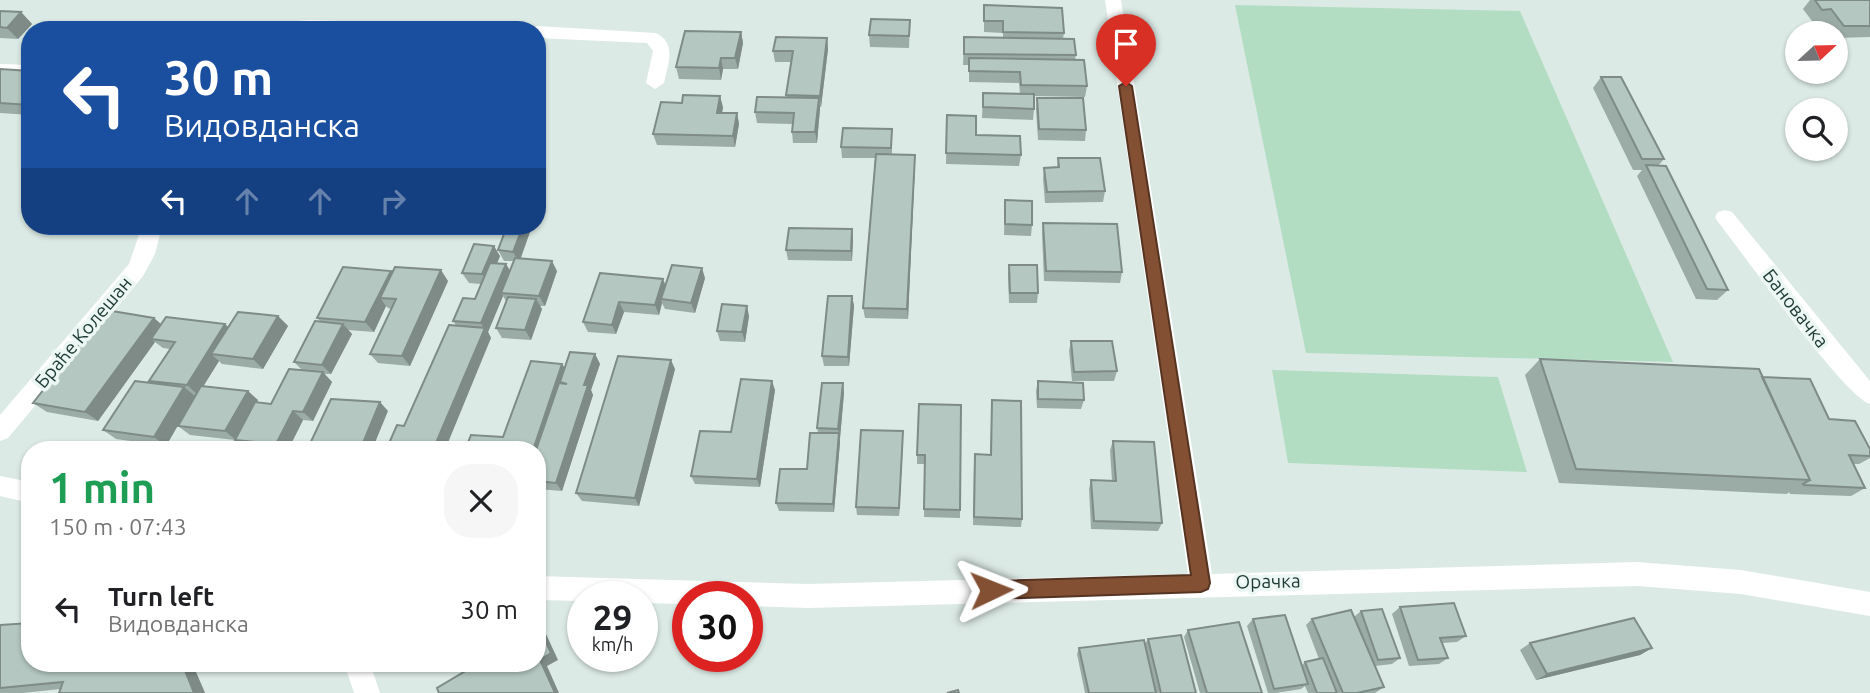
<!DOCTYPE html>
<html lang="en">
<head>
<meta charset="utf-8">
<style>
	:root { --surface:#fff; --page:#f6f6f6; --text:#202124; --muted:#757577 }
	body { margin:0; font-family:Ubuntu,sans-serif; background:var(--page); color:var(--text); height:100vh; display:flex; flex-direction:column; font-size:26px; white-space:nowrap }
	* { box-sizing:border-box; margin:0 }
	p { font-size:23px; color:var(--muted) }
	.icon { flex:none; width:38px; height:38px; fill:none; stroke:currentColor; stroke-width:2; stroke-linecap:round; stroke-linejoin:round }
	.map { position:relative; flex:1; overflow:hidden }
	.drawer { position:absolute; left:21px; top:441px; width:525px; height:231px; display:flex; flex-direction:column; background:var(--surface); border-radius:28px; box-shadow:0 2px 5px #0004 }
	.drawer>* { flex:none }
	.top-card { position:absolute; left:21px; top:21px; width:525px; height:214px; border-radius:28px; box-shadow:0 2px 5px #0004; background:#1a4fa0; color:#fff; overflow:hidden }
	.needle { width:46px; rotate:68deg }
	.controls { position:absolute; left:1785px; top:21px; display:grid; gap:14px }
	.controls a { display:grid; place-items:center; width:63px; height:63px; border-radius:50%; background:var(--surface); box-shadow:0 2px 5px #0004; font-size:35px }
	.speed { position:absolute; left:567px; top:581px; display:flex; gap:14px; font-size:35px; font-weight:700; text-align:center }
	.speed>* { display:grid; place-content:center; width:91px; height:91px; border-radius:50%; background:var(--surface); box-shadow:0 2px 5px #0004; line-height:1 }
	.speed small { font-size:18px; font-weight:400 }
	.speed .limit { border:10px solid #d22; background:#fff; color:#111 }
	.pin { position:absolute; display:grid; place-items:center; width:60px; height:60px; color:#fff; margin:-72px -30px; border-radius:50% 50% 50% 0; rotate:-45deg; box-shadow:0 0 7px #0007 }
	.pin .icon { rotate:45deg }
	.me { position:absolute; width:77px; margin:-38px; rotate:88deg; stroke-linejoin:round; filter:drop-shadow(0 0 5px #0008) }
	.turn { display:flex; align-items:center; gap:24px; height:147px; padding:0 28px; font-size:32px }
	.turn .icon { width:91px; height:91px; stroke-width:2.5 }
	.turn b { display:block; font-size:49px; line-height:60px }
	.lanes { display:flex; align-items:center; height:66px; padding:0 28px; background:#0003; justify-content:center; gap:35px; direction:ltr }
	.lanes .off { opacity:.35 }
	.round { display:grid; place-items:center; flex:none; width:74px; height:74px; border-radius:28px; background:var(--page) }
	.overview { display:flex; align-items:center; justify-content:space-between; height:119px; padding:0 28px }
	h1 { font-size:42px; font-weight:700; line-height:52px; color:#1e9e55 }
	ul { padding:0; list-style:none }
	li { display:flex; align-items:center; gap:21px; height:98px; padding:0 28px }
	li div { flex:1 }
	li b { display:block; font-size:26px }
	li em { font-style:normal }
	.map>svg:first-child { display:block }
	.green { fill:#b3ddc3 }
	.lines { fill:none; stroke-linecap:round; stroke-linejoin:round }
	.service { fill:#fff; fill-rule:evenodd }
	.minor { fill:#fff; fill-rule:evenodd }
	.wall { fill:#9baba6 }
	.shaded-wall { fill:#7e8b87 }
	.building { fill:#b4c7c1; stroke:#7e8b87; stroke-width:2 }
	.route { fill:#835034; stroke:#553422; stroke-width:2 }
	.labels { text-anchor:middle; stroke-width:7; stroke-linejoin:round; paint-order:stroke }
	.street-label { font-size:19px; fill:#1d3a35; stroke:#ecf6f3 }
</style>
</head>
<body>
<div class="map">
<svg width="1870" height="693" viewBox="0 0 1870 693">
	<rect width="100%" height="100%" fill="#dceae5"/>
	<path class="green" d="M1235,5l285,6 153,351 -367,-9z
		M1272,370l226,7 29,95 -239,-9z"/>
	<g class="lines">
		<path class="service" d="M0,64l30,1v10l-30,-1z"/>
		<path class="minor" d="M1105,0h16l91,574 425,-12 104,8 129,22v24l-129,-22 -104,-8 -829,22 -61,-2v-9h-59v7l-46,-1v-6h-59v4l-46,-1v-24l271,8 380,-10z
			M309,20l137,4 8,6h-201l8,-6z
			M537,26l119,7c21,10 12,31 8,50l-9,6 -9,-6 7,-32 -6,-8 -110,-5v-8h-7z
			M1725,210l7,2 138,169v23c-27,-9 -127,-151 -152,-182l-3,-5 3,-5z
			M142,226h20l-7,28 -12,22 -135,162 -8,3v-26l129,-151z
			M0,476l30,6v21l-30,-7z
			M344,663h26l10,30h-26z"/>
	</g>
	<path class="wall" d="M1810,0h60v37l-34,1v-5h-6l-9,-12h-9l-9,-12z
		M984,5l80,28 -1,6 13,16 -1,4 12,27 -2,11 -51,-1v13l-1,11 -51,-2 1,-25 37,1 -1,-11 -50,-1v-17h-6l1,-28 39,1v-5l-19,-1z
		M0,11l21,1 11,12 -14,15 -18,-1z
		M910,20l-1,28 -39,-1 -1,-12z
		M741,32l2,11 -5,26h-15l-2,11 -42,-1 -3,-12z
		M827,38l1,11 -7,58h-1l-3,36h-24l-1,-11 1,-8 -36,-1 -2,-11 31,-15 5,-35h-16l-2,-11z
		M0,69l30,2v44l-30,-2z
		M1601,77l63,82 -6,7 70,124 -11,10 -21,-1 -59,-123 5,-6h-9l-40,-82z
		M1037,98l49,32 -1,11 -47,-1 -2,-31z
		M723,107l-1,6h15l2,11 -4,23 -78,-2 -4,-11z
		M947,115l29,20 45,20 -2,11 -73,-2z
		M892,140v14l23,1 -7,164 -43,-1 -2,-10 12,-150h-33l-1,-11z
		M1058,158l47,33 -2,11 -58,1 -2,-24 1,-11 13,-1z
		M1005,200l27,25 -1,11 -27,-1z
		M1043,223l79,49 -2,11 -76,-2 -2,-47z
		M531,229l-10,29 36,13 -12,35h-5l2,3 -11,31 -29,-2 -6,-10 10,-27 -3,-5 -15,36 3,6 -87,88 52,-101 -3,-4 22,-22 6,-15 -12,-1 -7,-10 38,-17 -3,7 9,1 4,7 4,-10h-10l-6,-11z
		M852,229l1,10 -1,22 -64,-1 -2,-10z
		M1009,265l29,28 -1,10h-28l-1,-28z
		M391,271l1,2 56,8 -38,85 -32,-3 -8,-9 21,-45 -3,-1 -2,-2 -12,26 -26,-2 4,4 -21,40h-7l8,8 -19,39 -10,-1 -15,30 -42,-1 -11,-9 -45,-5 -12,-9 8,-15 -20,35 -50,-7 -13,-9 49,-47 -3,-2 21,-32 -7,-1 -8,-6 -57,79 -51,-9 -14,-9 121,-85 7,6h64l3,3 50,-11 10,10 -25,43 -41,-5 -3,-3 -16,25 55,14 -1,3 14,1 31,-34 -8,-8 27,-40 -4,-4z
		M600,273l66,12 39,-7 -10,35 -30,-4 -3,-6 -3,12 -35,-3 -8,22 -28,-2 -5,-10z
		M852,296l2,10 -5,60h-25l-2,-10z
		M749,316l-4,26 -25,-1 -3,-10z
		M1071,341l46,30 -3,10h-42l-3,-30z
		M595,354l5,10 -9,26 2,5 -31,96 -25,-2v-39l-34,-13 59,-73 3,4z
		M1540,359l222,18 67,42 41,30v9l-11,6h-6l12,24 -14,8 -61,-2 -1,-2 -2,2 -228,-11 -34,-108z
		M675,369l-36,137 -57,-5 -6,-8z
		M1038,381l46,19 -3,9 -44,-1 -1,-17z
		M843,383l1,10 -4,45v4l-6,70 -55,-1 -3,-8 31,-34 11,-36 -1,-5z
		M775,390l-15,97 -65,-3 -4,-8 40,-44z
		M992,400l30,119 -1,8 -48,-2 1,-62 16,-8z
		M961,405l-1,113 -36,-1 1,-53h-8v-9z
		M903,440l-4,76 -42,-1 -1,-8z
		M1113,441l49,82 -4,8 -67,-2 -2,-40 2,-9 21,1 -2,-31z
		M1400,607l66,29 -9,6 -15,1 6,15 -9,6 -30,2 -17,-52z
		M1361,611l39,47 -8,6 -17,2 9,21 -9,6h-67l-3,-7 -4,3 -25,4h-8l-21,-67 6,-7 49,46 3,-3 14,-3 -13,-34 6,-6 42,-2z
		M0,625l192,38 13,30h-146l1,-4 -37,4h-23z
		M1188,630l74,63h-62l-16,-56z
		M1148,639l48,54h-111l-8,-39 2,-6 66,-4z
		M1530,643l122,5 -12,7 -104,25 -16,-30z"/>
	<path class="shaded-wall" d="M21,12l11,12 -14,15 -11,-11z
		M741,32l2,11 -5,26 -3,-11z
		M827,38l1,11 -7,58 -1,-11z
		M721,58l2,11 -2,11 -2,-12z
		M720,96l3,11 -3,17 -3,-11z
		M819,98l1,11 -3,34 -2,-11z
		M737,113l2,11 -4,23 -2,-11z
		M915,155v11l-7,153 -1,-10z
		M523,226h7l1,3 -12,33 -6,-10z
		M852,229l1,10 -1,22 -1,-10z
		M494,246l6,10 -11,28 -7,-10z
		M552,261l5,10 -12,35 -6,-10z
		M506,264l6,10 -11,19 2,3 -15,36 3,6 -46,112h-12l51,-121 -3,-6z
		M702,268l3,10 -10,35 -4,-10z
		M441,270l7,11 -38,85 -8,-10z
		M391,271l7,11 -18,16 6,8 -12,26 -9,-10z
		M663,279l4,10 -6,10 1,4 -3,12 -4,-10z
		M852,296l2,10 -5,60 -1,-9z
		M536,299l6,10 -11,31 -6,-10z
		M619,302l5,10 -8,22 -4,-9z
		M747,306l2,10 -4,26 -3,-10z
		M278,316l10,10 -25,43 -10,-10z
		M154,318l11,10 -14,11 4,3 -57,79 -13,-9z
		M225,324l10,10 -24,20 8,7 -21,34 -11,-10z
		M343,324l9,10 -21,40 -9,-9z
		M595,354l5,10 -9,26 2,5 -31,96 -6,-8 28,-98z
		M671,360l4,9 -36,137 -4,-8z
		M562,364l6,9 -8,9 3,5 -26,63h-4z
		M323,372l9,10 -19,39 -10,-9z
		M772,381l3,9 -15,97 -3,-8z
		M843,383l1,10 -4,45 -2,-9z
		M184,387l11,9 -29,50 -12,-9z
		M248,391l10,9 -22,40 -11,-9z
		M380,402l8,9 -16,39h-12z
		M293,411l10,9 -15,30h-6l-6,-6z
		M903,431v9l-4,76v-8z
		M839,433l1,9 -6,70 -1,-8z
		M539,627l7,7 12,26 -11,6 12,27h-4l-15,-33z
		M1652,648l-12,7 -104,25 11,-6z
		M182,663h10l13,30h-11z"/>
	<path class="building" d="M1815,0h55v26h-26l-13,-17 -9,1z
		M984,5l78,3 2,25 -61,-1v-11h-19z
		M0,11l21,1 -14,16 -7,-1z
		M871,19l39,1 -1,16 -40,-1z
		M685,31l56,1 -6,26h-14l-2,10 -43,-1z
		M776,37l51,1 -7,58 -34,-1 7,-44h-20z
		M964,37l110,2 2,16 -112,-1z
		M969,58l115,2 3,26 -66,-1 -1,-13 -51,-1z
		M0,69l30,2v34l-30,-2z
		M1601,77h20l43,82h-22z
		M983,93l51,1v15l-51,-2z
		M683,95l37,1 -3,17h20l-4,23 -80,-2 8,-32 21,1z
		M757,97l62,1 -4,34h-23l2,-19 -39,-1z
		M1037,98h46l3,32 -47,-1z
		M947,115l29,1v19l44,1 1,19 -75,-2z
		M843,128l49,1 -1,19 -50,-1z
		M876,154l39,1 -8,154 -44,-1z
		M1058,158h42l5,33 -58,1 -3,-24 15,-1z
		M1646,165l20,1 62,124 -21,-1z
		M1005,200l27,1v24l-27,-1z
		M1043,223l74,1 5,48 -76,-1z
		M507,226h16l-10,26 -15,-2z
		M789,228l63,1 -1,22 -65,-1z
		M474,244l20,2 -12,28 -20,-1z
		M515,258l37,3 -13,35 -38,-3z
		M490,263l16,1 -25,59 -28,-2 10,-23 12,1z
		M672,265l30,3 -11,35 -30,-4z
		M1009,265h28l1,28h-28z
		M343,267l48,4 -26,51 -48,-4z
		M395,267l46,3 -39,86 -32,-2 26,-55 -16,-1z
		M600,273l63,6 -8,26 -36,-3 -7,23 -29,-3z
		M828,296h24l-4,61 -26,-1z
		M508,297l28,2 -11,31 -29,-2z
		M722,304l25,2 -5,26 -25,-1z
		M106,310l48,8 -69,94 -52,-9z
		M238,312l40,4 -25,43 -42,-5z
		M166,317l59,7 -38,61 -38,-4 26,-39 -24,-3z
		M315,321l28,3 -21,41 -28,-3z
		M449,325l36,3 -52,122h-47l11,-25 7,1z
		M1071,341h41l5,30 -43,1z
		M570,352l25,2 -11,31h4l-32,98 -19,-2v-31h-1l23,-67 8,1 -7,-2z
		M618,356l53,4 -36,138 -59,-5z
		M1540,359l219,10 51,111 -234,-11z
		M531,361l31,3 -29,86h-68l6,-15 32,2z
		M289,369l34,3 -20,40 -10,-1 -17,33 -41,-4 20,-38 16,2z
		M1762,377l48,2 19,40 26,2 15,28v7l-21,-1 16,33 -61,-3 -1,-1 7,-4z
		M741,379l31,2 -15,98 -66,-3 9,-45 31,1z
		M135,381l49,6 -30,50 -51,-7z
		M1038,381l45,2 1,17 -46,-1z
		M822,383h21l-5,46 -21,-1z
		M201,386l47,5 -23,40 -47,-5z
		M331,399l49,3 -20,48h-53z
		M992,400l29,1 1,118 -48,-2 1,-63 16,1z
		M919,404l42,1 -1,105 -36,-1 1,-54h-8z
		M861,430l42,1 -4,77 -43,-1z
		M810,433h29l-6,71 -57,-1 4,-34h27z
		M1113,441l41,1 8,81 -68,-2 -3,-41 25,1z
		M1454,603l12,33 -26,2 8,20 -30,2 -18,-53z
		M1382,609l18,49 -22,2 -17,-49z
		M1351,610l33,77 -27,6h-14l-31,-74z
		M1285,615l23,69 -34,5 -21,-70z
		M1634,618l18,30 -105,26 -17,-31z
		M1239,622l23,71h-55l-19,-63z
		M30,623v40h152l12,30h-135l4,-11 -63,6v-63z
		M539,627l12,26 -11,7 15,33h-116l-2,-5 42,-25h58v-34z
		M1181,635l15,58h-35l-13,-54z
		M1144,640l12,53h-67l-10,-45z
		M1323,658l14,35h-20l-12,-31z
		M958,690l1,3h-12z"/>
	<path class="route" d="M1126,82l6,4 78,497 -2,6 -7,3 -210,7 -6,-3 -3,-6 3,-6 6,-3 200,-6 -72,-489z"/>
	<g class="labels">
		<g class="street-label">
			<text transform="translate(1796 308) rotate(52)" y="7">Бановачка</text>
			<text transform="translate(83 332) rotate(-50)" y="7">Браће Колешан</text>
			<text transform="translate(1268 581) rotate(-1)" y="7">Орачка</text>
		</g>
	</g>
</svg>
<div class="controls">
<a><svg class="needle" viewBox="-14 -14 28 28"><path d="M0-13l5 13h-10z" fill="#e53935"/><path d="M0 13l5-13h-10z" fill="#757577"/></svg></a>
<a><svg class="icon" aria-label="search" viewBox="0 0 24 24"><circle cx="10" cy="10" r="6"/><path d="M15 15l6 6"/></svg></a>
</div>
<div class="speed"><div>29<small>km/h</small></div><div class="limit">30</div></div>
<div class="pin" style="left:1126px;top:86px;background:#d93025"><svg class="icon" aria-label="arrive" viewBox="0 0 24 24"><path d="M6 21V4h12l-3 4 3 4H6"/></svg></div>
<svg class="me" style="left:991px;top:590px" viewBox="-20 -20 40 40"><path d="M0-17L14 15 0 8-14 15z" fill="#835034" stroke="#fff" stroke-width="4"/></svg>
<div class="top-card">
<div class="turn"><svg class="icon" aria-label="left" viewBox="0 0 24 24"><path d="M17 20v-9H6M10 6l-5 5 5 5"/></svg><div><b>30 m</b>Видовданска</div></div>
<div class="lanes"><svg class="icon" aria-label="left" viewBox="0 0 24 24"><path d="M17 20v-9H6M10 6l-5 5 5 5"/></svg><svg class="icon off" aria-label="ahead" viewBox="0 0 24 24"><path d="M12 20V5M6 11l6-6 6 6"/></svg><svg class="icon off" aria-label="ahead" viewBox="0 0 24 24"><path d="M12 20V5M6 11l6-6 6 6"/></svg><svg class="icon off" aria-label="right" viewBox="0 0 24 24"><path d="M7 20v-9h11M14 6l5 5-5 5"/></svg></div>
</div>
<section class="drawer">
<div class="overview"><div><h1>1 min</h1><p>150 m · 07:43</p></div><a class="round"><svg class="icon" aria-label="close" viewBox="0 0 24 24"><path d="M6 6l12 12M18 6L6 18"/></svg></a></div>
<ul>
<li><svg class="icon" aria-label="left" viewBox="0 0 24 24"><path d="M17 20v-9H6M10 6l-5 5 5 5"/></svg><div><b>Turn left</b><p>Видовданска</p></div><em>30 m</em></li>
</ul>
</section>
</div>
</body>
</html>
